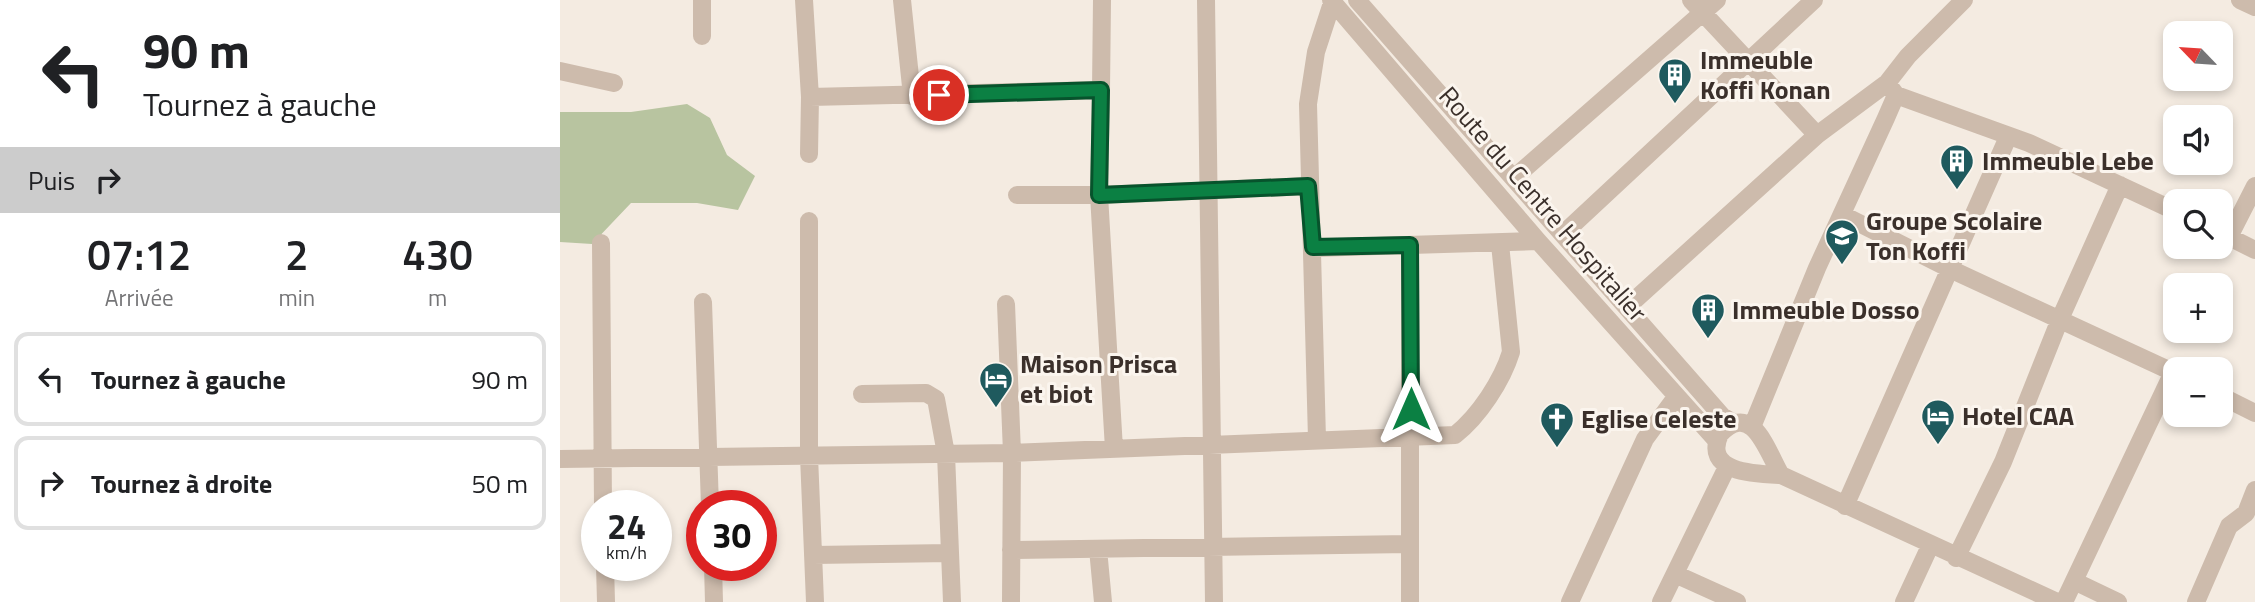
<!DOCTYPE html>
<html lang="fr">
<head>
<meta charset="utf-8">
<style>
	:root { --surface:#fff; --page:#f6f6f6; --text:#202124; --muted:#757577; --line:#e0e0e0 }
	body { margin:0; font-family:"Titillium Web",sans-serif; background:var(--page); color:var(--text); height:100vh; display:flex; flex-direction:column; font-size:26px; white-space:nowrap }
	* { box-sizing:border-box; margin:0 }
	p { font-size:23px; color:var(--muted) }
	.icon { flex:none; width:38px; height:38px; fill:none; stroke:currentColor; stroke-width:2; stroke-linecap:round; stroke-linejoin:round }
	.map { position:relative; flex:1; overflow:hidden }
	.side { display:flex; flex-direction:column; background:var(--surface); width:560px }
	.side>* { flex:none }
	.top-card { background:#fff; color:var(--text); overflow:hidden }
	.needle { width:46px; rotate:295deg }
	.tools { position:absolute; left:1603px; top:21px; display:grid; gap:14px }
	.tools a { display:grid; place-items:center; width:70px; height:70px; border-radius:14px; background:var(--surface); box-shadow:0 4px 10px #0003; font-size:35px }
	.speed { position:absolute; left:21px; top:490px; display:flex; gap:14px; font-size:35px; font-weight:700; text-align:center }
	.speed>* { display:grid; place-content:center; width:91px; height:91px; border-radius:50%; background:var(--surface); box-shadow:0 4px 10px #0003; line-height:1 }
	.speed small { font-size:18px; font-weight:400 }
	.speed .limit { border:10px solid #d22; background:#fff; color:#111 }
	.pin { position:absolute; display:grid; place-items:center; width:60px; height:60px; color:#fff; margin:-30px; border:4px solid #fff; border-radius:50%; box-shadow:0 2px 7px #0007 }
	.me { position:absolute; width:77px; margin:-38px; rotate:0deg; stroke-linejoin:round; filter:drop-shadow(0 0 5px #0008) }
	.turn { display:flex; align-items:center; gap:24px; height:147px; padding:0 28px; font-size:32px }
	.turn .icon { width:91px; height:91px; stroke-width:2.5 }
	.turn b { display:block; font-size:49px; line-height:60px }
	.then { display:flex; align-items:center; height:66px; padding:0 28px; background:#0003; gap:14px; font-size:26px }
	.eta { display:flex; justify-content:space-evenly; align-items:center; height:119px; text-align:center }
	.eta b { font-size:42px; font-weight:600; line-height:49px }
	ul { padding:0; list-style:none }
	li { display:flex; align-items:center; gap:21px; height:94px; margin:0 14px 10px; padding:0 14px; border:4px solid var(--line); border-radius:14px }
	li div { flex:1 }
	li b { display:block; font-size:26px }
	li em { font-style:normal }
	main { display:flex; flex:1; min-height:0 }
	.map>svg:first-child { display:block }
	.green { fill:#b8c4a0 }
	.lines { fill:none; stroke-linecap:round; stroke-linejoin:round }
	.minor { stroke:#cdbbac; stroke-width:18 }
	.route-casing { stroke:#07532c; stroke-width:18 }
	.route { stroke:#0b8043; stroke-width:12 }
	.labels { text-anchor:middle; stroke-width:6; stroke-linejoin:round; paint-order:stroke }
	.poi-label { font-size:26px; font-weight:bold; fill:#3b302b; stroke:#fbf5ee; text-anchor:start }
	.street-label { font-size:26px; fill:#3b302b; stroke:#fbf5ee }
</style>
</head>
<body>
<main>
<section class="side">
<div class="top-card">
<div class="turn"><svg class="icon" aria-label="left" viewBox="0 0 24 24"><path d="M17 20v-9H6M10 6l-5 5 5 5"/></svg><div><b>90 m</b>Tournez à gauche</div></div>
<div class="then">Puis<svg class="icon" aria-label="right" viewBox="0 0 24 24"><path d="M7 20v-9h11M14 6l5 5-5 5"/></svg></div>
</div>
<div class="eta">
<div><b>07:12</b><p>Arrivée</p></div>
<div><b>2</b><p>min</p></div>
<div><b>430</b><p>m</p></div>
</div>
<ul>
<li><svg class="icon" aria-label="left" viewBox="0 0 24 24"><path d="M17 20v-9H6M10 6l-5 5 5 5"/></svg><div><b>Tournez à gauche</b></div><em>90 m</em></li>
<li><svg class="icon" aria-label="right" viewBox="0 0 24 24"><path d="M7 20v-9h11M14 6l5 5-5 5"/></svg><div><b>Tournez à droite</b></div><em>50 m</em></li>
</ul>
</section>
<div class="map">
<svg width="1695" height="602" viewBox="0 0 1695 602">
	<rect width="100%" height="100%" fill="#f4ebe1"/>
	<path class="green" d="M127,104l23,14 17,37 28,21 -17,34 -41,-7h-66l-39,41 -32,-2v-130h71z"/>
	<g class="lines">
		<path class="minor" d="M244,0l6,97 -1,57
			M342,0l10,96
			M646,0l8,602
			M771,0l207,241 179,200
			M797,0l365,416 12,7
			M1131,0l126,135
			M1680,0l15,7
			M142,36v-36
			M0,71l54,12
			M541,90l-2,105 15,254
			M1336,95l133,48 146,68
			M250,97l291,-7 1,-90
			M955,177l202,-177
			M457,195h82l209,-9
			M1283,215l107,54 225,104
			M249,221v235l6,146
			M1004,233l250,-233
			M1661,233l34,17
			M1669,237l26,-51
			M41,243l2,263
			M850,245v357
			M753,248l225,-7
			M143,302l7,204
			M446,304l6,149 -1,149
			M1067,307l190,-172 70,-52 21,-27 56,-56
			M302,394l64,-1 10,6 10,55 6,148
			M1661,396l34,17
			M1192,427l65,-159 69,-150 10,-23 -9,-12
			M757,439l-9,-335 8,-52 17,-52
			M0,459l452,-6 443,-18c24,-19 47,-54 56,-83l-11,-108
			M1221,475c-13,-21 -28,-76 -61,-41 -18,39 36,40 61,41l276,127
			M1285,506l163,-369
			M538,549l5,53
			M451,550l399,-6
			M253,555l137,-2
			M1396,558l47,-96 57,-143 60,-134
			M45,565l1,37
			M153,565l1,37
			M1115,574l62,28
			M1514,581l44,21
			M1010,602l75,-163 31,-42
			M1101,602l66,-135
			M1344,602l26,-56
			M1504,602l109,-230
			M1636,602l33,-76 17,-13 9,-23"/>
	</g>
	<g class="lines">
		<g class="route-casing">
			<path id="route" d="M379,95l162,-5 -2,105 209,-9 5,61 97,-2 1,164"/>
		</g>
		<use href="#route" class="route"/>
	</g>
	<defs>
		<g id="building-pin" transform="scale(1.75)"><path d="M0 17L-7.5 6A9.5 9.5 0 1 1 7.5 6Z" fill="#1f5a5e" stroke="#fbf5ee"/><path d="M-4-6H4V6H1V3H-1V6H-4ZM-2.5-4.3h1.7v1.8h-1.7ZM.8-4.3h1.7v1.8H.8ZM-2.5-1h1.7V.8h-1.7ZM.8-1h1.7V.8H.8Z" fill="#fff"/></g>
		<g id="school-pin" transform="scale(1.75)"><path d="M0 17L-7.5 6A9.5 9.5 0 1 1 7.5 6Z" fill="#1f5a5e" stroke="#fbf5ee"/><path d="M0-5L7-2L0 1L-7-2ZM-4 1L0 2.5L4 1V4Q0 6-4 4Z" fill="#fff"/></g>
		<g id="hotel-pin" transform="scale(1.75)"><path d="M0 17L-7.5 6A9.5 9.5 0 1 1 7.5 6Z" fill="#1f5a5e" stroke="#fbf5ee"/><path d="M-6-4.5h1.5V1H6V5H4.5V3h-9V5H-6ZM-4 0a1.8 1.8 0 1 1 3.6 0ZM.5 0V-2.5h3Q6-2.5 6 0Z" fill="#fff"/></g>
		<g id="church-pin" transform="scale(1.75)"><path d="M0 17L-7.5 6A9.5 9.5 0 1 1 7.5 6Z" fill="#1f5a5e" stroke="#fbf5ee"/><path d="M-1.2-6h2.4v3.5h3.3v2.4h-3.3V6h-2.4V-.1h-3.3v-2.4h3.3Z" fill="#fff"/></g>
	</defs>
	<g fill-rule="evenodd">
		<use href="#building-pin" x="1115" y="75"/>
		<use href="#building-pin" x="1397" y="161"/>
		<use href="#school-pin" x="1282" y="236"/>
		<use href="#building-pin" x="1148" y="310"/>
		<use href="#hotel-pin" x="436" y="379"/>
		<use href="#hotel-pin" x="1378" y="416"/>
		<use href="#church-pin" x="997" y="419"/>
	</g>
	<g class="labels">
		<g class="poi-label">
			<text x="1140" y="69">Immeuble<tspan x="1140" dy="30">Koffi Konan</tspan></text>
			<text x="1422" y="170">Immeuble Lebe</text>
			<text x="1306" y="230">Groupe Scolaire<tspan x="1306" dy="30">Ton Koffi</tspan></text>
			<text x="1172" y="319">Immeuble Dosso</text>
			<text x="460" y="373">Maison Prisca<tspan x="460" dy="30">et biot</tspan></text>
			<text x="1402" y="425">Hotel CAA</text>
			<text x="1021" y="428">Eglise Celeste</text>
		</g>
		<g class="street-label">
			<text transform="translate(983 204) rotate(49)" y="9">Route du Centre Hospitalier</text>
		</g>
	</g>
</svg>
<div class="tools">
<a><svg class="needle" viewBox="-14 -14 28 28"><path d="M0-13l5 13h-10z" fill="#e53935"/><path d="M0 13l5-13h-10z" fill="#757577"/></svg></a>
<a><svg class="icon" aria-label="sound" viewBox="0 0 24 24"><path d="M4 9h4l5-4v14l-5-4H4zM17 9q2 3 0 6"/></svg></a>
<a><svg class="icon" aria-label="search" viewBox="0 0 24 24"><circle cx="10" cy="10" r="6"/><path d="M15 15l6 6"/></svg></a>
<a>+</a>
<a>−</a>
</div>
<div class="speed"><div>24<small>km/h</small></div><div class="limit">30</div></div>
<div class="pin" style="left:379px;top:95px;background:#d93025"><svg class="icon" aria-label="arrive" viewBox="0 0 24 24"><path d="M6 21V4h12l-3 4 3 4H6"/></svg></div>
<svg class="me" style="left:851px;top:409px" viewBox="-20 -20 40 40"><path d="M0-17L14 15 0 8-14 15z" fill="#0b8043" stroke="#fff" stroke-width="4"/></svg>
</div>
</main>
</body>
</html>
